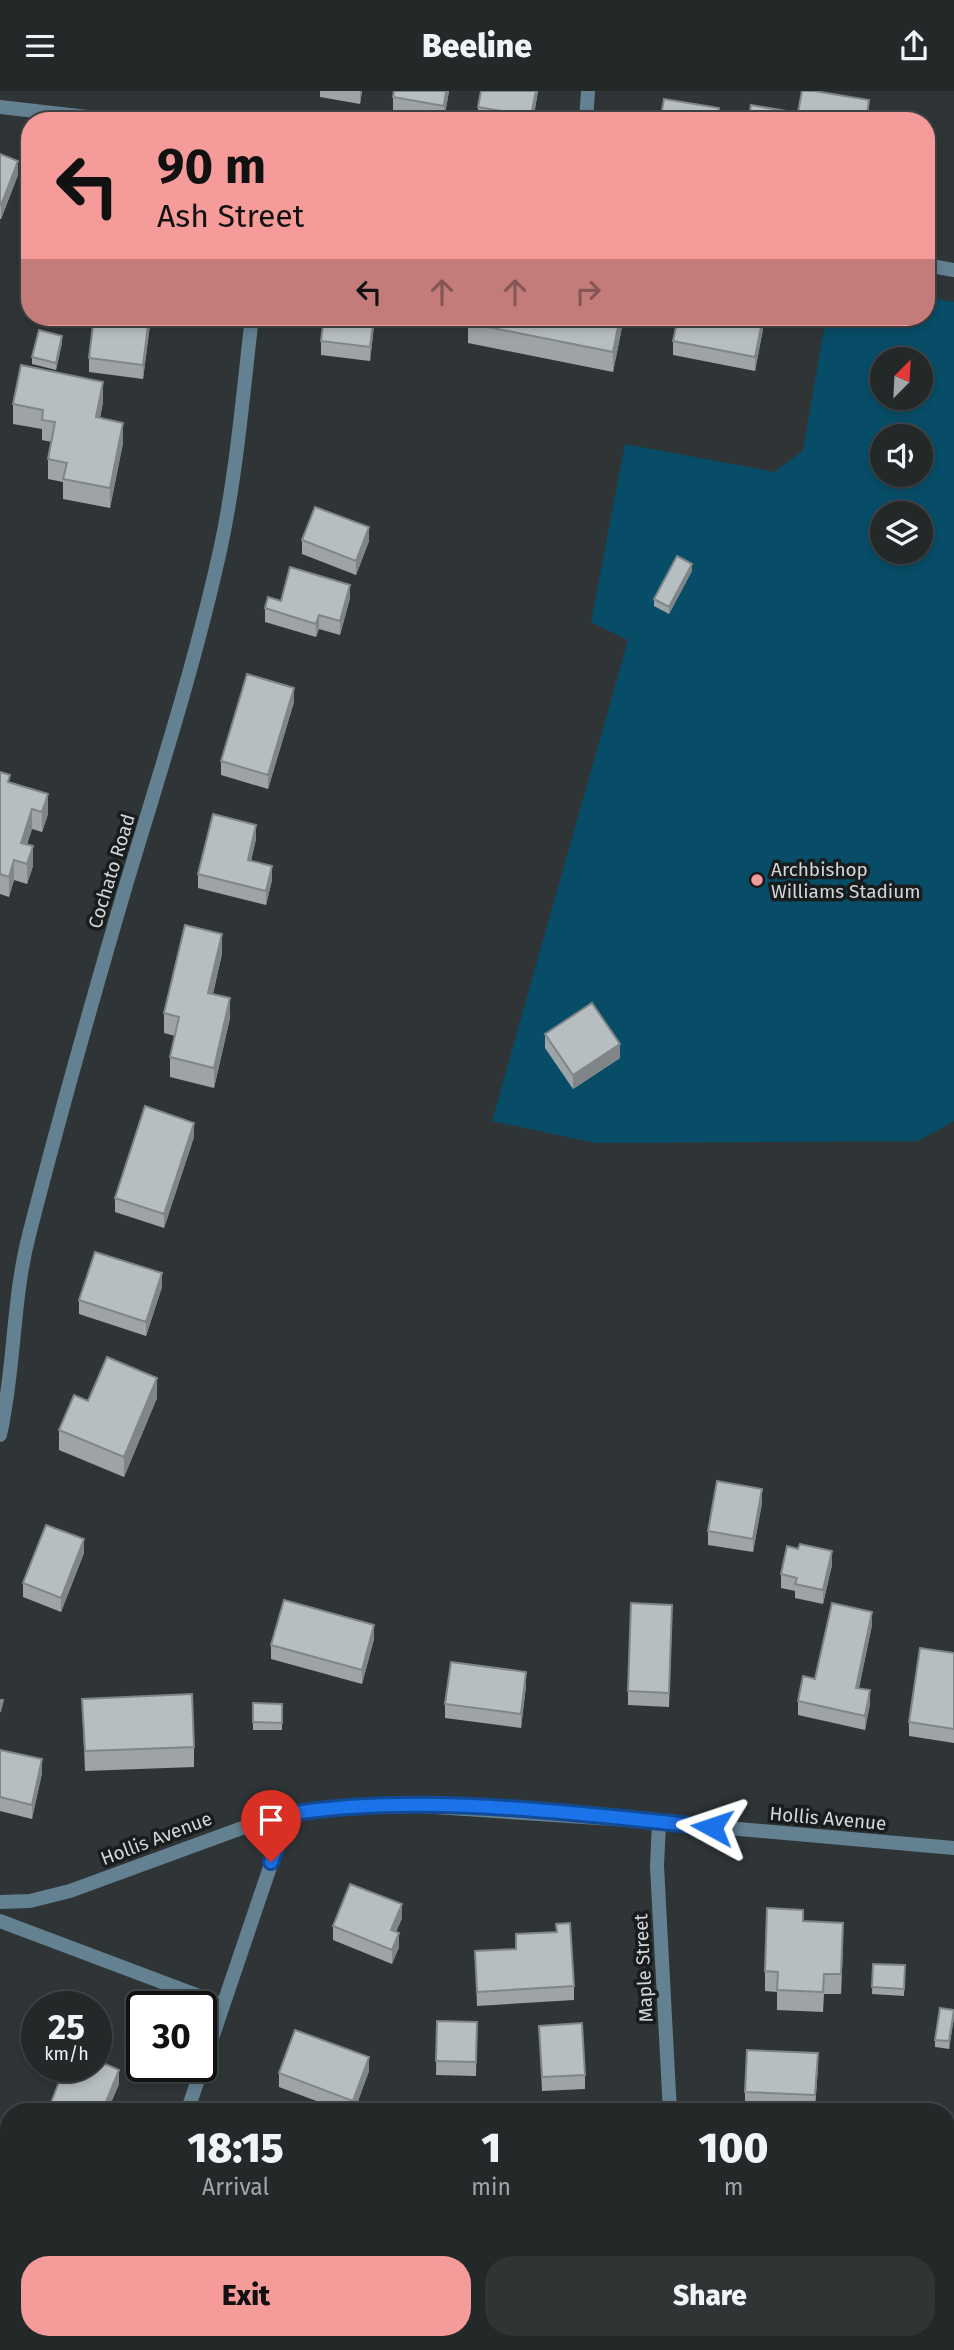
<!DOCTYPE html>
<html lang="en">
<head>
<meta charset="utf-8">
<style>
	:root { --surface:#232829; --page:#2f3435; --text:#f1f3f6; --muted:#a3a6a8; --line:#404446; --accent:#f59b99 }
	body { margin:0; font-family:"Fira Sans",sans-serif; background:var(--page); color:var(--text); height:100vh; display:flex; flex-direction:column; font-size:26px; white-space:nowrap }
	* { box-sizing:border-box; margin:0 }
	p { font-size:23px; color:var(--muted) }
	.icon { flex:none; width:38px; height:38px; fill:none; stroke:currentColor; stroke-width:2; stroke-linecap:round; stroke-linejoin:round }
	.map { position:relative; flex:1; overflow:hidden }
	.panel { position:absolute; left:0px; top:2012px; width:956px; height:247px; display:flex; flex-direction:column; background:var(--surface); border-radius:28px 28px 0 0; box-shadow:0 4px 10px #0003,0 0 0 2px var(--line) }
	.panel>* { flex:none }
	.banner { position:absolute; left:21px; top:21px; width:914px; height:214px; border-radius:28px; box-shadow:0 4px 10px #0003,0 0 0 2px var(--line); background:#f59b99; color:#111; overflow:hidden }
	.needle { width:46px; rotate:24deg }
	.controls { position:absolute; left:870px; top:256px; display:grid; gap:14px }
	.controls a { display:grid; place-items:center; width:63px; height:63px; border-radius:50%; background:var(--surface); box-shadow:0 4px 10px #0003,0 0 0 2px var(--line); font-size:35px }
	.speed { position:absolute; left:21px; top:1900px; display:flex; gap:14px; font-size:35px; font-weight:700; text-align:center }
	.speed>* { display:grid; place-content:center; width:91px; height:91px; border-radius:50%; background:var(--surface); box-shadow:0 4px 10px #0003,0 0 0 2px var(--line); line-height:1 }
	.speed small { font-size:18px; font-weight:400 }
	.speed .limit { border:4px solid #111; border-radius:10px; background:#fff; color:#111 }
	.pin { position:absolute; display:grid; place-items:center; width:60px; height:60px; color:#fff; margin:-72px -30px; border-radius:50% 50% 50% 0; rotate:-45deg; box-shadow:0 0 7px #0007 }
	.pin .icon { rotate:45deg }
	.me { position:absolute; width:77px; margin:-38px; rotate:275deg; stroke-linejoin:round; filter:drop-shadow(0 0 5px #0008) }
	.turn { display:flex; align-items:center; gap:24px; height:147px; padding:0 21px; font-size:32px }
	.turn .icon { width:91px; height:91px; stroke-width:2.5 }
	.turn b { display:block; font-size:49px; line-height:60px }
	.lanes { display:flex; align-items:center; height:66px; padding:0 21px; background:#0003; justify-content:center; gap:35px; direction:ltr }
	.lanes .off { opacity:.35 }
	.eta { display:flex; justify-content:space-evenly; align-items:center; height:119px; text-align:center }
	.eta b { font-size:42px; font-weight:800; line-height:49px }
	.button { display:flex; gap:14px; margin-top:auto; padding:14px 21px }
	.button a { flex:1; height:80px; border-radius:28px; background:var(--accent); color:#111; font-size:28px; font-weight:800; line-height:80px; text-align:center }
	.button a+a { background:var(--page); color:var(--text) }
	header { display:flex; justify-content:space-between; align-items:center; height:91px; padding:0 21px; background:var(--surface); font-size:32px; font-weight:800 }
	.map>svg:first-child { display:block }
	.green { fill:#074d68; fill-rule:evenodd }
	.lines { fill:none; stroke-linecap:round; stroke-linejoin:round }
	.street { stroke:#648191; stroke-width:14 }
	.wall { fill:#9da3a6 }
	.shaded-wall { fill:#808587 }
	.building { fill:#b7bec1; stroke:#808587; stroke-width:2 }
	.route-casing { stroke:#114b97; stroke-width:18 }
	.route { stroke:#1a73e8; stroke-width:12 }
	.poi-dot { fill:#f59b99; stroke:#191c1d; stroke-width:2.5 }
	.labels { text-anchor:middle; stroke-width:7; stroke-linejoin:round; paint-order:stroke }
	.poi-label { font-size:19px; fill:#d4d7d9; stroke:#191c1d; text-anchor:start }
	.street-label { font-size:19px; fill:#d4d7d9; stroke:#191c1d }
</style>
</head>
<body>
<header><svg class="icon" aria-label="menu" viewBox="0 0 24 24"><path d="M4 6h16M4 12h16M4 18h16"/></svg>Beeline<svg class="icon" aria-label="share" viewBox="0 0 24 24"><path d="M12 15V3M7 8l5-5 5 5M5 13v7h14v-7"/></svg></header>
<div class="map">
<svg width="954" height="2259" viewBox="0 0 954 2259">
	<rect width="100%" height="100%" fill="#2f3537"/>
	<path class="green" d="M926,206l28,5v819l-36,20 -322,2 -104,-22 136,-481 -37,-18 34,-178 149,28 29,-21 23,-134h100zM882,268h38v38h-38zM882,345h38v38h-38zM882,422h38v38h-38z"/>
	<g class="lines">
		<path class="street" d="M0,16l122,14
			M586,30l2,-30
			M926,174l28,5
			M0,1344c15,-66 12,-134 29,-200 30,-117 63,-234 97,-350 34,-113 70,-224 95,-339 16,-76 22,-153 31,-229
			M659,1731l-2,44 13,246
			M0,1811l30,-1 40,-10 191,-70 51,-11 78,-6 269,18 295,26
			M0,1830l223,84
			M187,2021l101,-298
			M683,2250v9
			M105,2259l3,-9"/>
	</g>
	<path class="wall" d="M320,0h42l-2,13 -40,-7z
		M449,0l-5,29 -51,-9v-14z
		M481,0h57l-5,30h-55v-14z
		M0,63l18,21 -17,44h-1z
		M151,226l-8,62 -54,-7v-14z
		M375,226l-5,44 -49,-6v-14z
		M623,226v5l-10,50 -145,-29v-20z
		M763,238l-8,42 -82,-16v-14z
		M62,252l-6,27 -24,-6v-7z
		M103,311l-3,16 23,25 -13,65 -47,-9v-17l-15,-3v-20l4,-17 -10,-2v-11l-29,-5v-20z
		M302,449l67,1 -13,34 -54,-21z
		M692,480l-23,43 -15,-8v-7z
		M350,507l-10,37 -21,-6 -3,8 -51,-15v-14l16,-7z
		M294,611l-26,87 -47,-14v-14z
		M0,681l10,11 38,31 -6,18 -10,-3 -5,15 6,22 -6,18 -13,-4 -5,17 -9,-3z
		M256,748l-5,22 21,19 -6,25 -68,-17v-14z
		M222,863l-9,40 17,24 -16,70 -44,-11v-20l5,-21 -11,-3v-20z
		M545,943l75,24 -47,31 -28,-41z
		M194,1046l-30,91 -49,-16v-14z
		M162,1196l-16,49 -67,-22v-14z
		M157,1307l-33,79 -65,-27v-20l29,-29z
		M762,1412l-9,49 -45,-7v-14z
		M84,1462l-23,59 -38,-15v-14z
		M832,1474l-9,39 -28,-6v-7l-14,-3v-14z
		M672,1528l-3,88 -41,-2v-14z
		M872,1534l-13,63 11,16 -5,26 -67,-15v-14l17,-22z
		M374,1548l-12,45 -91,-25v-14z
		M954,1562v90l-45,-7v-14z
		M526,1595l-5,42 -76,-10v-14z
		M82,1608l112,48v20l-109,4z
		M253,1612l29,1v26h-29z
		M0,1659l42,23 -10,46 -32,-8z
		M402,1827l-6,14 3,15 -7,17 -59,-24v-14z
		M803,1830l40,22 -2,51h-17l-1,18 -46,-2v-18l-12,-1v-20z
		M556,1833l18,62v14l-97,6 -2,-55 41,-2v-15l40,-2z
		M873,1873l32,1 -1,31 -32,-2z
		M954,1926l-5,32 -14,-2v-7z
		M437,1930l40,1 -1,54 -40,-1z
		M539,1935l46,49v14l-43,2z
		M818,1976l-3,42 -70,-3v-14z
		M369,1980l-15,41h-8l-67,-25v-14z
		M72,1991l47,2 -12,28h-56v-9z
		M9,2110v14l-3,-1v-7z
		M947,2118l7,1v32h-7z
		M9,2149v76l-9,-4v-51z
		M507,2250h86v8h-24z
		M769,2250h52v6l-52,-2z"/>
	<path class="shaded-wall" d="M360,0h2l-2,13z
		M446,0h3l-5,29v-14z
		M536,0h2l-5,30h-2z
		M869,9v21h-3z
		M18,70v14l-17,44v-14z
		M149,226h2l-8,62v-14z
		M374,226h1l-5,44v-14z
		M620,226h3v5l-10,50v-20z
		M763,226v12l-8,42v-14z
		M62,245v7l-6,27v-7z
		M103,291v20l-7,35v-20z
		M123,332v20l-13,65v-20z
		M369,436v14l-13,34v-14z
		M692,473v7l-23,43v-7z
		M350,494v13l-10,37v-14z
		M319,524v14l-3,8v-13z
		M294,597v14l-26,87v-14z
		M48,703v20l-6,18v-20z
		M32,718v20l-11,34v-20z
		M256,734v14l-8,35v-14z
		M33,755v20l-6,18v-20z
		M14,769v20l-5,17v-20z
		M272,775v14l-6,25v-14z
		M222,843v20l-14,59v-20z
		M230,907v20l-16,70v-20z
		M620,953v14l-47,31v-14z
		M194,1032v14l-30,91v-14z
		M162,1182v14l-16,49v-14z
		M157,1287v20l-33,79v-20z
		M762,1398v14l-9,49v-13z
		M84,1448v14l-23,59v-14z
		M832,1460v14l-9,39v-14z
		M872,1521v13l-16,77v-14z
		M374,1534v14l-12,45v-14z
		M526,1581v14l-5,42v-14z
		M870,1599v14l-5,26v-14z
		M42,1668v14l-10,46v-14z
		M402,1813v14l-11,26v-14z
		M843,1832v20l-2,51v-20z
		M399,1842v14l-7,17v-14z
		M954,1919v7l-5,32v-8z
		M369,1966v14l-15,41h-1v-11z
		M119,1979v14l-12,28h-5z"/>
	<path class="building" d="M394,0h52l-2,15 -51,-9z
		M481,0h55l-5,25 -53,-9z
		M802,0h12l55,9 -3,21h-118l3,-16 47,8z
		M664,8l55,9 -2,13h-57z
		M0,63l18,7 -17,44h-1z
		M94,226h55l-6,48 -54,-7z
		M324,226h50l-4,30 -49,-6z
		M469,226h151l-7,35 -145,-29z
		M678,226h85l-8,40 -82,-16z
		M39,239l23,6 -6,27 -24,-6z
		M21,274l82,17 -7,35 27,6 -13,65 -47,-9 4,-16 -19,-4 7,-37 -13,-2 1,-10 -30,-6z
		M315,416l54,20 -13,34 -54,-21z
		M677,465l15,8 -23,43 -15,-8z
		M290,476l60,18 -10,36 -21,-6 -3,9 -51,-16 3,-11 13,4z
		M247,583l47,14 -26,87 -47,-14z
		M0,681l10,3 -2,7 40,12 -6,18 -10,-3 -11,34 12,3 -6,18 -13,-4 -5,17 -9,-3z
		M213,723l43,11 -8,35 24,6 -6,25 -68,-17z
		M185,834l37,9 -14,59 22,5 -16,70 -44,-11 9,-40 -15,-4z
		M592,912l28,41 -47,31 -28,-41z
		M145,1015l49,17 -30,91 -49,-16z
		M95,1161l67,21 -16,49 -67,-22z
		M107,1266l50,21 -33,79 -65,-27 15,-35 14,6z
		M717,1390l45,8 -9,50 -45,-8z
		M46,1434l38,14 -23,59 -38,-15z
		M800,1453l32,7 -9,39 -28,-6 2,-6 -16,-4 6,-28 11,3z
		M284,1509l90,25 -12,45 -91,-25z
		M631,1512l41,2 -3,88 -41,-2z
		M832,1512l40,9 -16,76 14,2 -5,26 -67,-15 5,-25 12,3z
		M920,1557l34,5v76l-45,-7z
		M451,1571l75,10 -5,42 -76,-10z
		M192,1603l2,53 -109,4 -3,-52z
		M0,1609h3l-3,12z
		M253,1612l29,1v19l-29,-1z
		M0,1659l42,9 -10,46 -32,-8z
		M350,1793l52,20 -11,26 8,3 -7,17 -59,-24z
		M767,1817l36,2v11l40,2 -2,51h-17l-1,18 -46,-2 1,-18 -13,-1z
		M570,1832l4,63 -97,6 -2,-41 41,-2v-15l41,-2 -1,-8z
		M873,1873l32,1 -1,24 -32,-2z
		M940,1917l14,2 -5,31 -14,-1z
		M437,1930l40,1 -1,40 -40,-1z
		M582,1932l3,52 -43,2 -3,-51z
		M295,1939l74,27 -16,44 -74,-28z
		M747,1959l71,3 -3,42 -70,-3z
		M96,1969l23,10 -17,42h-43l2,-5 -10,-4 10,-26 11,5 6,-15h18z
		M947,2118l7,1v25h-7z
		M9,2149v62l-9,-3v-38z
		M507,2250h62v9h-62z
		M446,2255l16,1v3h-17z"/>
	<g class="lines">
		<g class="route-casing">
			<path id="route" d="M271,1771l17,-48c136,-22 287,0 424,13"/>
		</g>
		<use href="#route" class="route"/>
	</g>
	<circle class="poi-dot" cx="757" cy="789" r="7"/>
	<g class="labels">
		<g class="poi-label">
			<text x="771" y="785">Archbishop<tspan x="771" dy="22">Williams Stadium</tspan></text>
		</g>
		<g class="street-label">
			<text transform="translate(111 780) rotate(-73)" y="7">Cochato Road</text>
			<text transform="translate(828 1727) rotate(5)" y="7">Hollis Avenue</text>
			<text transform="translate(156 1747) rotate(-21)" y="7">Hollis Avenue</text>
			<text transform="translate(643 1877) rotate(-93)" y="7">Maple Street</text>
		</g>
	</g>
</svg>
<div class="controls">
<a><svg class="needle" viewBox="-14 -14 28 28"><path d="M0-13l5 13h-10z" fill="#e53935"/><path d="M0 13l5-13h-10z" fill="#a3a6a8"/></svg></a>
<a><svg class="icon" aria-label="sound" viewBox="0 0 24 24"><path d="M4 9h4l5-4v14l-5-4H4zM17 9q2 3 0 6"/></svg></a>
<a><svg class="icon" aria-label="layers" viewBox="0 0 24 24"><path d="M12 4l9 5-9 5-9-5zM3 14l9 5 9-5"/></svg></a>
</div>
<div class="speed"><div>25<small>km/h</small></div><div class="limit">30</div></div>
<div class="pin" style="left:271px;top:1771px;background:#d93025"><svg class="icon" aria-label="arrive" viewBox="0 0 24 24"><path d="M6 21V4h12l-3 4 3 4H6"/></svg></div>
<svg class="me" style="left:712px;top:1736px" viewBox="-20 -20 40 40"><path d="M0-17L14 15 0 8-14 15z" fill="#1a73e8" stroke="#fff" stroke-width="4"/></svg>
<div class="banner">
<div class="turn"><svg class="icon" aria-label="left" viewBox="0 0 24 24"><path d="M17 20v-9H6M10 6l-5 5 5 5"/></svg><div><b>90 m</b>Ash Street</div></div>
<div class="lanes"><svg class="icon" aria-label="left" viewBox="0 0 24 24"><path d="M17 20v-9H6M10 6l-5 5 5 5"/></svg><svg class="icon off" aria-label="ahead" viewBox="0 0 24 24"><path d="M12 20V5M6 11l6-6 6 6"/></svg><svg class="icon off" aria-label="ahead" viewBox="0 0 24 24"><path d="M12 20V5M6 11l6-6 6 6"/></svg><svg class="icon off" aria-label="right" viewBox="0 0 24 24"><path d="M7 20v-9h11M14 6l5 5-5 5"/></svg></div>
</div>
<section class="panel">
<div class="eta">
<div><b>18:15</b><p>Arrival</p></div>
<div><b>1</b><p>min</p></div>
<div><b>100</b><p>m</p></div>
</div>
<div class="button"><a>Exit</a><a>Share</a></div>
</section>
</div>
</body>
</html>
